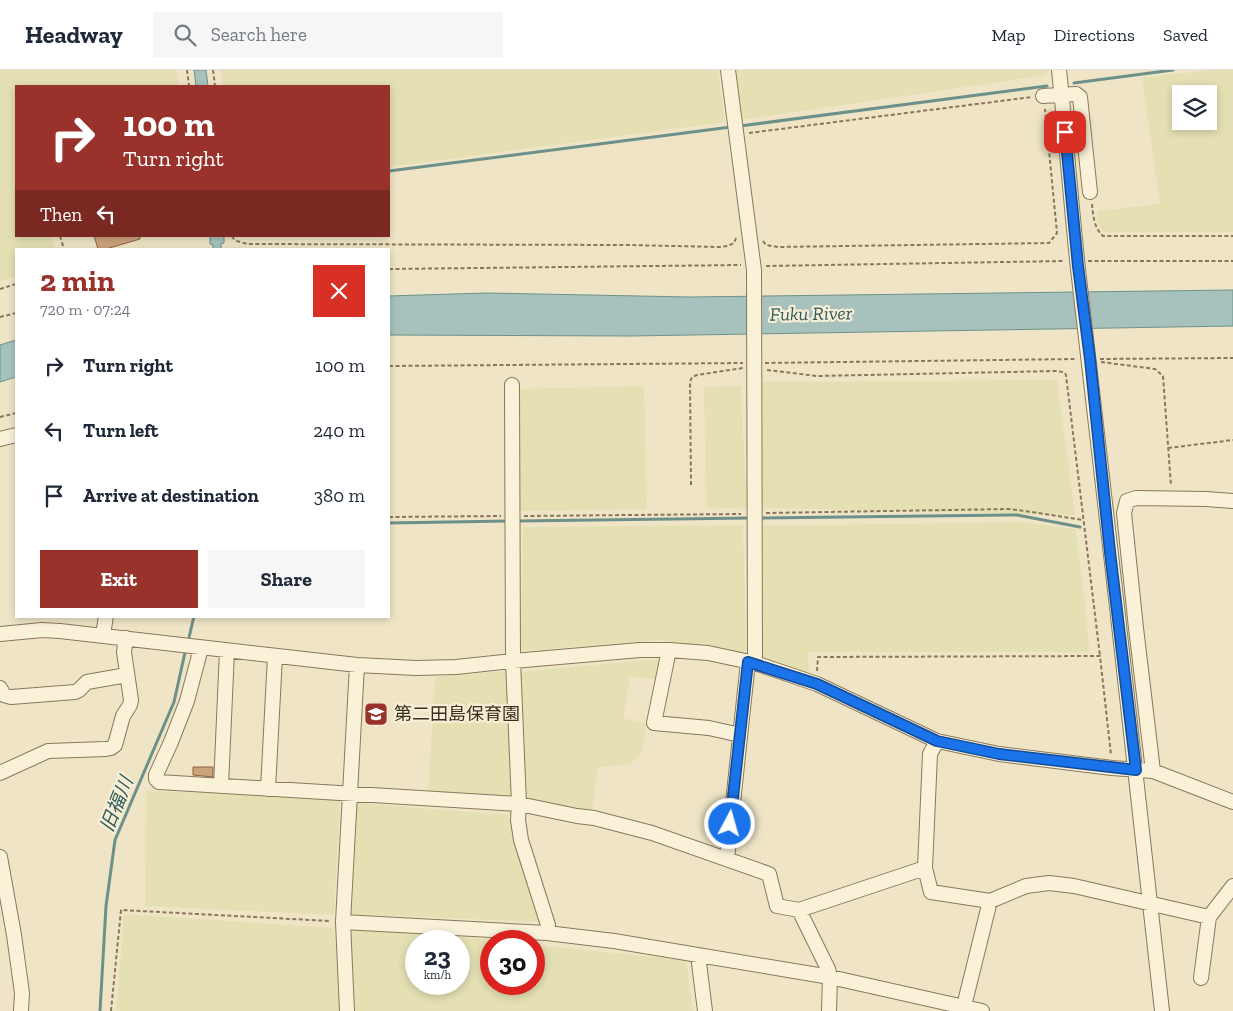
<!DOCTYPE html>
<html lang="en">
<head>
<meta charset="utf-8">
<style>
	:root { --surface:#fff; --page:#f6f6f7; --text:#1f2937; --muted:#747a83; --line:#e0e1e3; --accent:#99322b }
	body { margin:0; font-family:"Zilla Slab","Noto Sans JP",serif; background:var(--page); color:var(--text); height:100vh; display:flex; flex-direction:column; font-size:19px; white-space:nowrap }
	* { box-sizing:border-box; margin:0 }
	p { font-size:16px; color:var(--muted) }
	.icon { flex:none; width:28px; height:28px; fill:none; stroke:currentColor; stroke-width:2; stroke-linecap:round; stroke-linejoin:round }
	.map { position:relative; flex:1; overflow:hidden }
	.side { position:absolute; left:15px; top:178px; width:375px; height:370px; display:flex; flex-direction:column; background:var(--surface); border-radius:0px; box-shadow:0 2px 8px #0003 }
	.side>* { flex:none }
	.guide { position:absolute; left:15px; top:15px; width:375px; height:152px; border-radius:0px; box-shadow:0 2px 8px #0003; background:#99322b; color:#fff; overflow:hidden }
	.buttons { position:absolute; left:1172px; top:15px; display:grid; gap:10px }
	.buttons a { display:grid; place-items:center; width:45px; height:45px; border-radius:0px; background:var(--surface); box-shadow:0 2px 8px #0003; font-size:25px }
	.speed { position:absolute; left:405px; top:860px; display:flex; gap:10px; font-size:25px; font-weight:700; text-align:center }
	.speed>* { display:grid; place-content:center; width:65px; height:65px; border-radius:50%; background:var(--surface); box-shadow:0 2px 8px #0003; line-height:1 }
	.speed small { font-size:12px; font-weight:400 }
	.speed .limit { border:8px solid #d22; background:#fff; color:#111 }
	.pin { position:absolute; display:grid; place-items:center; width:42px; height:42px; color:#fff; margin:-21px; border-radius:10px; box-shadow:0 2px 8px #0006 }
	.me { position:absolute; width:55px; margin:-28px; rotate:6deg; stroke-linejoin:round; filter:drop-shadow(0 0 4px #0008) }
	.turn { display:flex; align-items:center; gap:18px; height:105px; padding:0 25px; font-size:22px }
	.turn .icon { width:65px; height:65px; stroke-width:2.5 }
	.turn b { display:block; font-size:35px; line-height:42px }
	.then { display:flex; align-items:center; height:48px; padding:0 25px; background:#0003; gap:10px; font-size:19px }
	.round { display:grid; place-items:center; flex:none; width:52px; height:52px; border-radius:0px; background:var(--page) }
	.head { display:flex; align-items:center; justify-content:space-between; height:85px; padding:0 25px }
	h1 { font-size:30px; font-weight:800; line-height:38px; color:var(--accent) }
	.button { display:flex; gap:10px; margin-top:auto; padding:10px 25px }
	.button a { flex:1; height:58px; border-radius:0px; background:var(--accent); color:#fff; font-size:20px; font-weight:800; line-height:58px; text-align:center }
	.button a+a { background:var(--page); color:var(--text) }
	ul { padding:0; list-style:none }
	li { display:flex; align-items:center; gap:15px; height:65px; padding:0 25px }
	li div { flex:1 }
	li b { display:block; font-size:19px }
	li em { font-style:normal }
	header { display:flex; align-items:center; gap:30px; box-sizing:border-box; height:70px; padding:0 25px; background:var(--surface); border-bottom:1px solid var(--line) }
	header strong { font-size:24px }
	nav { display:flex; gap:28px; margin-inline-start:auto; font-size:18px }
	.search { width:350px; height:45px; background:var(--page); display:flex; align-items:center; gap:12px; box-sizing:border-box; padding:0 18px; border-radius:0px; color:var(--muted); font-size:19px }
	.map>svg:first-child { display:block }
	.farmland { fill:#e4e0b3; fill-rule:evenodd }
	.water { fill:#a7c2bc; stroke:#6d918a }
	.lines { fill:none; stroke-linecap:round; stroke-linejoin:round }
	.stream { stroke:#6d918a; stroke-width:3 }
	.building { fill:#cda37b; stroke:#896341 }
	.minor-casing { stroke:#8a775b; stroke-width:16 }
	.path { stroke:#8a775b; stroke-width:2; stroke-dasharray:4 2.5; stroke-linecap:butt }
	.minor { stroke:#f9f2d9; stroke-width:14 }
	.route-casing { stroke:#114b97; stroke-width:12 }
	.route { stroke:#1a73e8; stroke-width:9 }
	.labels { text-anchor:middle; stroke-width:4.5; stroke-linejoin:round; paint-order:stroke }
	.poi-label { font-size:18px; fill:#3a2e1f; stroke:#f6efd5; text-anchor:start }
	.water-label { font-size:19px; font-style:italic; fill:#2e5a5a; stroke:#f6efd5 }
</style>
</head>
<body>
<header>
<strong>Headway</strong>
<div class="search"><svg class="icon" aria-label="search" viewBox="0 0 24 24"><circle cx="10" cy="10" r="6"/><path d="M15 15l6 6"/></svg>Search here</div>
<nav><a>Map</a><a>Directions</a><a>Saved</a></nav>
</header>
<div class="map">
<svg width="1233" height="941" viewBox="0 0 1233 941">
	<rect width="100%" height="100%" fill="#efe5c6"/>
	<path class="farmland" d="M0,0h176l3,16h-163v150h35l4,13h-39v27l-16,5z
		M221,0h497l7,52 -336,45v-81h-166z
		M733,0h314v5l-306,45z
		M1209,0h24v162h-128l-4,-2 -3,-8 -1,-11 63,-7 -18,-126zM1181,24h28v27h-28z
		M1057,310l18,135 -315,-7 -3,-67 5,-59z
		M644,316l3,123 -132,2 2,-122z
		M741,316l6,123 -41,-2 -2,-120z
		M1020,452l56,7 14,123h-282l1,21 -48,-16v-131z
		M743,455l3,128 -86,-13 -139,11 2,-124z
		M659,589v20l-29,-2 -7,41 24,6 -6,30 -11,10 -32,3 -7,48 -68,-15 -6,-128z
		M506,601l7,129 -85,-5 7,-118z
		M146,721l194,7 -6,117 -189,-9z
		M357,733l151,12 31,107 -190,-8z
		M124,844l210,14 7,83h-225z
		M351,856l149,15h-9v43h43v-39l152,15 7,51h-340zM416,871h43v43h-43z"/>
	<path class="water" d="M194,0h12l2,16h-12z
		M210,166h14v7l-3,1v5h-8v-4l-3,-1z
		M1233,220v36l-601,10 -243,-1v-39l98,-3 203,4z
		M16,270v37l-16,5v-37z"/>
	<g class="lines">
		<path class="stream" d="M1074,13l99,-13
			M740,56l307,-40
			M389,101l342,-44
			M757,448l251,-3h9l63,12
			M517,451l234,-3
			M389,453l119,-2
			M188,572l6,-26
			M100,941l6,-105 9,-66 59,-138 12,-54"/>
	</g>
	<path class="building" d="M94,166h46v3l-34,10h-8z
		M193,697h20v10l-20,-2z"/>
	<g class="lines">
		<g class="minor-casing">
			<path id="minor" d="M728,0l26,200 1,393
				M1059,0c7,66 12,133 19,199 29,247 57,495 84,742
				M1043,26l33,-2 4,3 10,95
				M512,315l1,276 6,143 -1,16 3,20 27,85 -1,8
				M0,369l16,-4
				M0,564l42,-4 18,1 297,34 59,3 40,-1 57,-6 127,-11h29l39,3 47,10 62,21 120,57 62,13 113,14 41,3 80,31
				M103,565l3,-19
				M201,578l-14,53 -16,41 -15,33v4l3,3 360,22 58,12 17,2 58,15 117,41 8,32 22,4 126,-42
				M669,580l-15,73 55,5 31,7
				M0,618l4,7 7,2 64,-5 4,-2 8,-8 40,-7
				M937,671l-7,13 -5,114 6,24 59,9 -26,105
				M1153,701l-17,-143 -12,-115 3,-12 9,-3 70,1 27,2
				M0,703l48,-22 58,-2 5,-1 4,-3 8,-29 7,-11 1,-5 -7,-48 2,-14
				M221,716l6,-135
				M268,719l7,-133
				M0,787l14,78 8,58 -1,18
				M727,789l21,-197
				M990,831l36,-15 23,-3 25,3 135,31
				M799,840l29,59 2,8 -1,34
				M343,852l204,11 67,8 216,36 152,34
				M698,885l7,56
				M1201,908l8,-61 24,-31
				M347,941l-4,-89 14,-257"/>
		</g>
		<path class="path" d="M187,0l2,16
			M213,0l2,16
			M749,63l283,-36
			M1092,134c1,11 2,24 11,32h130
			M60,166l4,13
			M232,166c2,6 10,6 15,8l381,1 92,2 8,-1 6,-3 2,-5
			M763,171l3,4 12,2 271,-4 8,-10 -12,-124
			M1088,191h145
			M766,196l298,-5
			M389,199l352,-4
			M0,219l16,-5
			M0,247l16,-4
			M1100,289l133,-1
			M1101,292l54,7 8,7 8,110
			M765,293l311,-4
			M389,296l354,-3
			M767,300l50,6 239,-5 8,1 2,3 34,281
			M0,347l16,-4
			M1168,378l65,-8
			M691,415l-1,-103 2,-5 5,-2 46,-7
			M766,443l243,-4 23,3 51,8
			M524,446l217,-2
			M389,447l112,-1
			M817,601l1,-14 282,-1 11,99
			M111,941l10,-101 209,11"/>
		<use href="#minor" class="minor"/>
	</g>
	<g class="lines">
		<g class="route-casing">
			<path id="route" d="M730,754l18,-162 69,22 120,57 62,13 137,16 -26,-218 -20,-193 -12,-93 -13,-134"/>
		</g>
		<use href="#route" class="route"/>
	</g>
	<defs>
		<g id="school-square" transform="scale(1.25)"><rect x="-9" y="-9" width="18" height="18" rx="4" fill="#99322b" stroke="#f6efd5"/><path d="M0-5L7-2L0 1L-7-2ZM-4 1L0 2.5L4 1V4Q0 6-4 4Z" fill="#fff"/></g>
	</defs>
	<g fill-rule="evenodd">
		<use href="#school-square" x="376" y="644"/>
	</g>
	<g class="labels">
		<g class="poi-label">
			<text x="394" y="650">第二田島保育園</text>
		</g>
		<g class="water-label">
			<text transform="translate(811 243) rotate(-1)" y="7">Fuku River</text>
			<text transform="translate(116 734) rotate(-68)" y="7">旧福川</text>
		</g>
	</g>
</svg>
<div class="buttons">
<a><svg class="icon" aria-label="layers" viewBox="0 0 24 24"><path d="M12 4l9 5-9 5-9-5zM3 14l9 5 9-5"/></svg></a>
</div>
<div class="speed"><div>23<small>km/h</small></div><div class="limit">30</div></div>
<div class="pin" style="left:1065px;top:62px;background:#d93025"><svg class="icon" aria-label="arrive" viewBox="0 0 24 24"><path d="M6 21V4h12l-3 4 3 4H6"/></svg></div>
<svg class="me" style="left:730px;top:754px" viewBox="-20 -20 40 40"><circle r="17" fill="#1a73e8" stroke="#fff" stroke-width="3"/><path d="M0-11L8 9 0 5-8 9z" fill="#fff"/></svg>
<div class="guide">
<div class="turn"><svg class="icon" aria-label="right" viewBox="0 0 24 24"><path d="M7 20v-9h11M14 6l5 5-5 5"/></svg><div><b>100 m</b>Turn right</div></div>
<div class="then">Then<svg class="icon" aria-label="left" viewBox="0 0 24 24"><path d="M17 20v-9H6M10 6l-5 5 5 5"/></svg></div>
</div>
<section class="side">
<div class="head"><div><h1>2 min</h1><p>720 m · 07:24</p></div><a class="round" style="background:#d93025;color:#fff"><svg class="icon" aria-label="close" viewBox="0 0 24 24"><path d="M6 6l12 12M18 6L6 18"/></svg></a></div>
<ul>
<li><svg class="icon" aria-label="right" viewBox="0 0 24 24"><path d="M7 20v-9h11M14 6l5 5-5 5"/></svg><div><b>Turn right</b></div><em>100 m</em></li>
<li><svg class="icon" aria-label="left" viewBox="0 0 24 24"><path d="M17 20v-9H6M10 6l-5 5 5 5"/></svg><div><b>Turn left</b></div><em>240 m</em></li>
<li><svg class="icon" aria-label="arrive" viewBox="0 0 24 24"><path d="M6 21V4h12l-3 4 3 4H6"/></svg><div><b>Arrive at destination</b></div><em>380 m</em></li>
</ul>
<div class="button"><a>Exit</a><a>Share</a></div>
</section>
</div>
</body>
</html>
